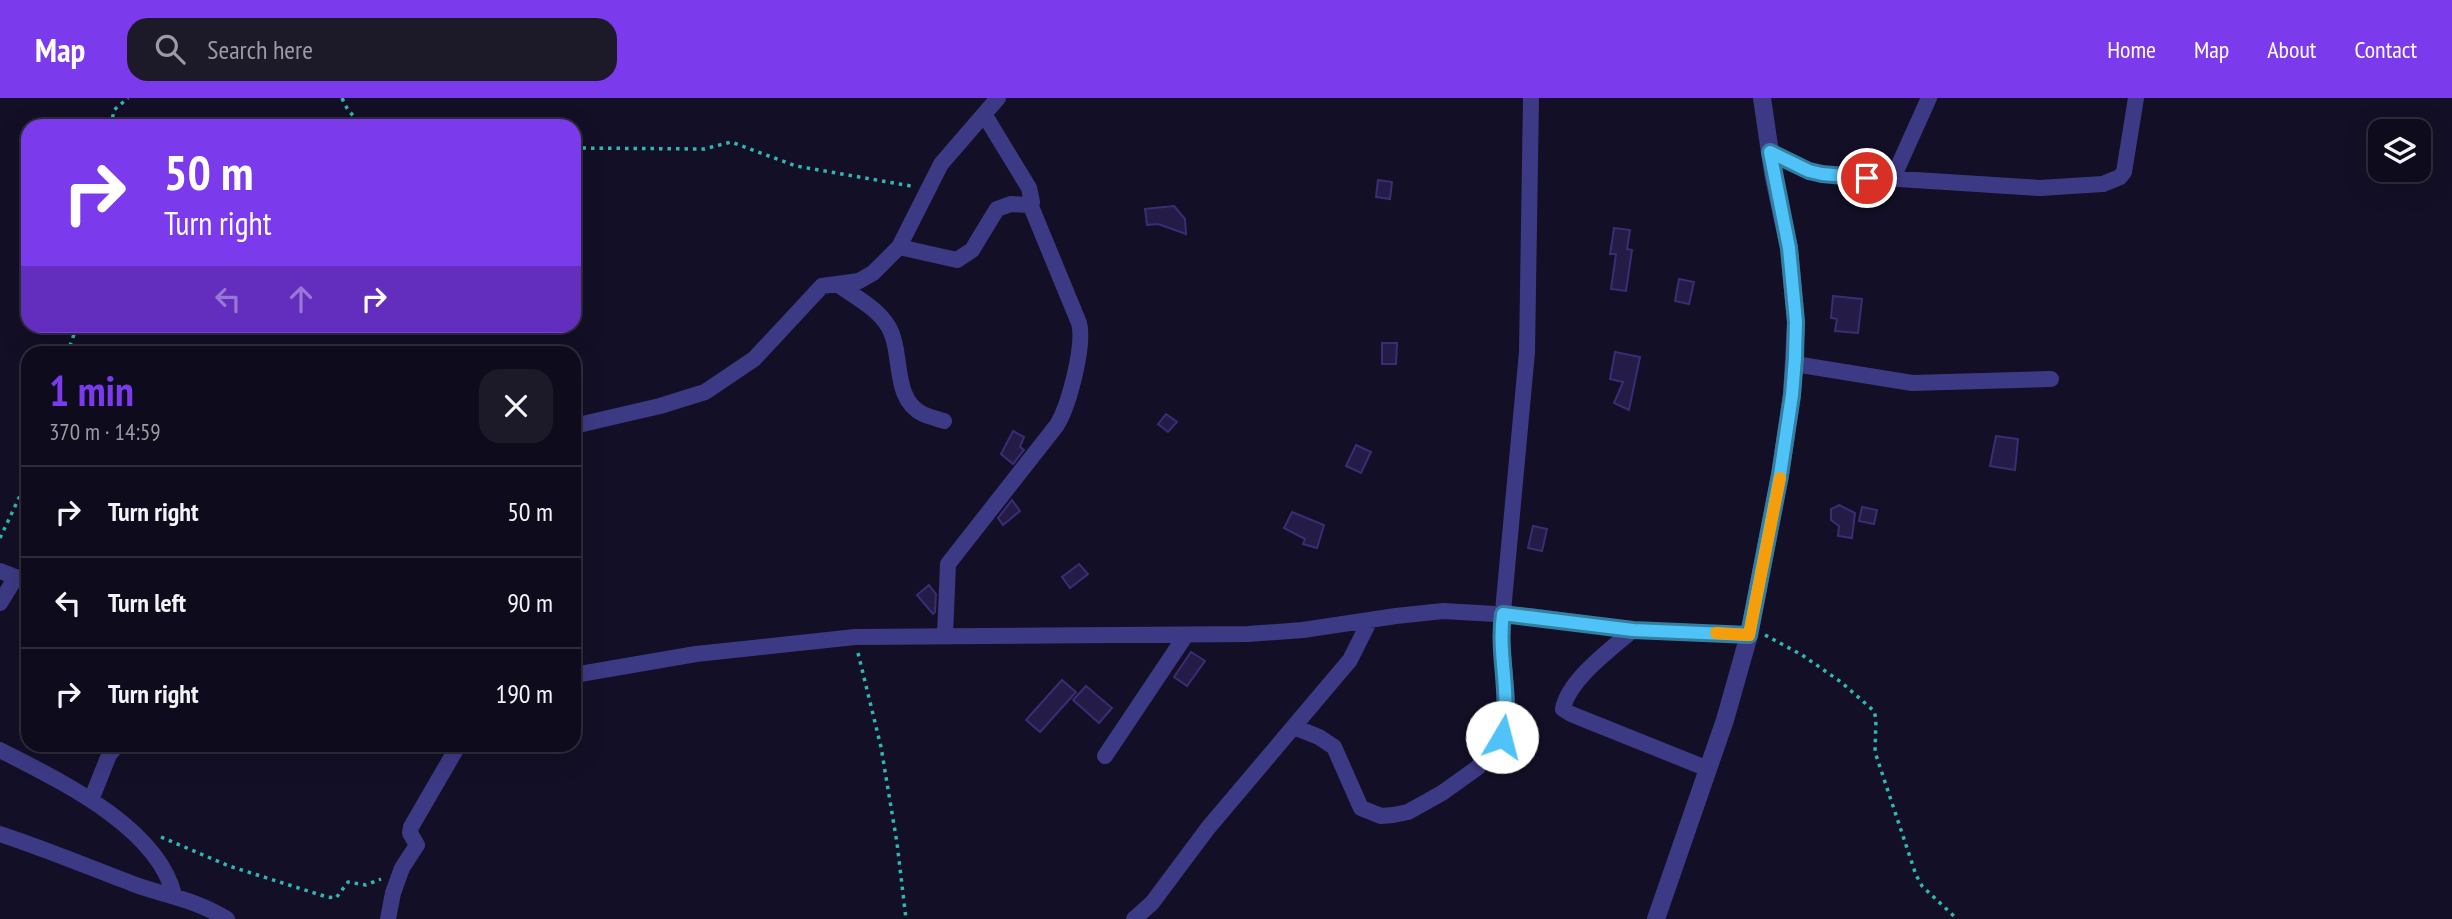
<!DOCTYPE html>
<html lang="en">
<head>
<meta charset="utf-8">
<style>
	:root { --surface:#0e0b1c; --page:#1c1929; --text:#f1f3f6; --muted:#9b9ba3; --line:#2e2b3b; --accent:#7c3aed }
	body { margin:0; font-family:"PT Sans Narrow",sans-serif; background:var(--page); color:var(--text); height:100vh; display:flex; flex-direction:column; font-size:26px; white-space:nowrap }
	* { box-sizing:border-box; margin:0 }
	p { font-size:23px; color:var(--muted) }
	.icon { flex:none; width:38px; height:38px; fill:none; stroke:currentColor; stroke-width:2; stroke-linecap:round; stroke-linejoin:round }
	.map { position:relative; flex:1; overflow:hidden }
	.panel { position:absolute; left:21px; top:248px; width:560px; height:406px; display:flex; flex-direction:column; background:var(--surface); border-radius:21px; box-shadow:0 7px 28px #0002,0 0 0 2px var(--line) }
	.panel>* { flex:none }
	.top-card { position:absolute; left:21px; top:21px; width:560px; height:214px; border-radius:21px; box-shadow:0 7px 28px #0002,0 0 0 2px var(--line); background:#7c3aed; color:#fff; overflow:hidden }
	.fabs { position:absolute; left:2368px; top:21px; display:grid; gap:14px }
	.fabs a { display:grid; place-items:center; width:63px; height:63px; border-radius:14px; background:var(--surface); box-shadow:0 7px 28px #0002,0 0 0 2px var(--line); font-size:35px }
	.pin { position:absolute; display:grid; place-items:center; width:60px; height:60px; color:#fff; margin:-30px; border:4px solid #fff; border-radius:50%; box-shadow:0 2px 7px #0007 }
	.me { position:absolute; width:77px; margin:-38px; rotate:8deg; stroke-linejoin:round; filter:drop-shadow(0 0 5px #0008) }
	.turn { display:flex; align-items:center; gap:24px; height:147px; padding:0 28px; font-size:32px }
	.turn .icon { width:91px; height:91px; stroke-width:2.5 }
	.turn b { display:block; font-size:49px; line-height:60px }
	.lanes { display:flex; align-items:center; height:66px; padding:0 28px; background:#0003; justify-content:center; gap:35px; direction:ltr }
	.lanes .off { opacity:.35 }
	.round { display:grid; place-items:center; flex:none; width:74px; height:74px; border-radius:21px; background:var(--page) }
	.overview { display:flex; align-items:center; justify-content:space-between; height:119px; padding:0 28px }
	h1 { font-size:42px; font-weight:800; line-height:52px; color:var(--accent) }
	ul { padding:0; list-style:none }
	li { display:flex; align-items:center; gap:21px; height:91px; padding:0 28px; border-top:2px solid var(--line) }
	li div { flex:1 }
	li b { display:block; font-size:26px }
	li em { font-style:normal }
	header { display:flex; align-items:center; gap:42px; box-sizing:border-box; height:98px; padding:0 35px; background:var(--accent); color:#fff }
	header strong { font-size:33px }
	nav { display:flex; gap:38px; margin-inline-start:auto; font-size:24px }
	.search { width:490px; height:63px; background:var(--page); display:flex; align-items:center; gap:18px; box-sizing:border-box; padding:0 24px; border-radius:21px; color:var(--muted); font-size:26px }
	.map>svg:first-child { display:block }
	.building { fill:#241b47; stroke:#3b2d73; stroke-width:2 }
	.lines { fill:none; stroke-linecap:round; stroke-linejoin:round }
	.path { stroke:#2fb8b0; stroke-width:3.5; stroke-dasharray:3.5 5; stroke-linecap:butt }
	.minor { stroke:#3d3a85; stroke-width:16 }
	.tertiary { stroke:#3d3a85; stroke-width:18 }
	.route-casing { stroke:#337fa1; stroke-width:18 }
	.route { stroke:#4fc3f7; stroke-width:12 }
	.slow { stroke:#f59e0b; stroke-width:12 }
</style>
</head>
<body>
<header>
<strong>Map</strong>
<div class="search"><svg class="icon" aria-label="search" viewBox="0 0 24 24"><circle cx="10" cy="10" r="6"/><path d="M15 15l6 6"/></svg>Search here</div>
<nav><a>Home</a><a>Map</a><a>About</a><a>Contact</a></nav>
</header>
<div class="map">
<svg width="2452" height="821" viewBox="0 0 2452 821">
	<rect width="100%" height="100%" fill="#130f26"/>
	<path class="building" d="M1378,82l14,2 -2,17 -14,-2z
		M1174,108l11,13 1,15 -28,-10 -11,1 -2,-16z
		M1614,130l16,2 -3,19 5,1 -6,41 -15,-2 5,-35h-6z
		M1679,181l15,3 -5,22 -14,-3z
		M1833,198l29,3 -4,34 -23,-2 2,-12 -6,-1z
		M1382,245h15l-1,21h-14z
		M1615,254l25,5 -11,53 -15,-7 9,-21 -13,-3z
		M1166,316l11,8 -9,10 -10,-8z
		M1013,333l11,6 -4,10 4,3 -11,14 -12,-10z
		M1996,338l22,3 -3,31 -25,-4z
		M1356,347l15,7 -10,21 -15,-7z
		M1012,402l8,11 -17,14 -5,-7z
		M1839,407l16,8 -3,25 -14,-2 1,-10 -8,-6v-11z
		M1862,409l15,3 -3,14 -15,-3z
		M1292,414l32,13 -7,23 -14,-4 2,-5 -21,-11z
		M1533,428l14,3 -5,22 -14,-3z
		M1079,466l9,10 -18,14 -8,-11z
		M929,487l7,9 -1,18 -2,2 -16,-19z
		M1191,554l14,9 -18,25 -13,-9z
		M1062,582l14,12 -36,40 -14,-12z
		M1086,588l26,22 -13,15 -26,-23z"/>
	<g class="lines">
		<path class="path" d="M342,0c6,15 14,22 28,28
			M111,28l3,-16 14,-12
			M574,50l130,1 27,-7 65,24 115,20
			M67,256l10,-28
			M0,440l28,-59
			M1765,537l37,20 39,27 33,29 2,8 -1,33 41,123 6,11 35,33
			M858,555l23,94 16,96 9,76
			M161,739l68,29 98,31 9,1 12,-16 18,3 15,-6"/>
		<path class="minor" d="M1770,53l39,20 13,3 218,14 63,-4 17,-7 4,-5 12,-74
			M1892,82l37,-82
			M899,149l58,13 15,-10 25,-41 14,-5 17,1 4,-3 -3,-14 -45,-74
			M837,186c17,12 40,24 51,42 16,26 3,73 35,88 7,3 15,5 21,7
			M1795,266l117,19 139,-4
			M574,328l86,-20 45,-14 49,-33 68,-73 37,-5 14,-8 26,-26 42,-83 57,-66
			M0,473l28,11
			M0,505l16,-26
			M1633,532c-22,19 -65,50 -70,79l8,5 137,55
			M945,537l3,-71 109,-139c12,-20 28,-80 22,-102l-49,-119
			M574,577l122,-21 159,-17 393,-3 55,-4 93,-14 47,-5 87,5 103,14 116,5
			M1294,629l25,10 15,10 27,61 20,8 12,-1 15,-3 34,-19 35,-25 16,-16 9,-15 4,-18 1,-20 -6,-66 26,-281 4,-254
			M0,652c58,30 157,76 174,145
			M1105,658l81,-121
			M91,702l18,-45 7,-9
			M0,736c46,15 91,34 136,51 34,12 58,14 91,34
			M388,821l5,-26 9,-25 15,-23 -7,-12 1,-6 47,-81
			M1134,821l18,-16 56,-75 142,-168 20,-40"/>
		<path class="tertiary" d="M1656,821l69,-199 24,-85 31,-160 12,-80 4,-73 -7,-74 -16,-75 -11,-75"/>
	</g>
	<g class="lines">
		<g class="route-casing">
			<path id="route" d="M1502,639c10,-41 -5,-81 1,-123l130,16 116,5 31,-160 12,-80 3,-37 1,-36 -7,-74 -19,-96 39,19 13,3 45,4"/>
		</g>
		<use href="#route" class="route"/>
		<path class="slow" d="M1716,535l33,2 31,-157"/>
	</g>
</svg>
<div class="fabs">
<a><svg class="icon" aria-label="layers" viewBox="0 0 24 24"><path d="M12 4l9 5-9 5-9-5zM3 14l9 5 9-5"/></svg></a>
</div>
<div class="pin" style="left:1867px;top:80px;background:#d93025"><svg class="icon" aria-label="arrive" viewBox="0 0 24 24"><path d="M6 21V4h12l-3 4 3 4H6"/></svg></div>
<svg class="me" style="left:1502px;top:639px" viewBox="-20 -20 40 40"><circle r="19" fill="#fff"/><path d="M0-13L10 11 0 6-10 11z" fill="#4fc3f7"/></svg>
<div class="top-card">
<div class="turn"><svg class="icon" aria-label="right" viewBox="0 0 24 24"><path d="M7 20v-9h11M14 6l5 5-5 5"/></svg><div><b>50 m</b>Turn right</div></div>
<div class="lanes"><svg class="icon off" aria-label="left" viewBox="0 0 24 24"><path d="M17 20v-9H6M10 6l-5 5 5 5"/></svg><svg class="icon off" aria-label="ahead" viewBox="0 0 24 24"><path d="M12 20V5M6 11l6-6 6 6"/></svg><svg class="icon" aria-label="right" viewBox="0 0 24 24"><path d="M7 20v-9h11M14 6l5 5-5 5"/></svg></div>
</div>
<section class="panel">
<div class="overview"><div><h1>1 min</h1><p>370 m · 14:59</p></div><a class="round"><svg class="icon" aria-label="close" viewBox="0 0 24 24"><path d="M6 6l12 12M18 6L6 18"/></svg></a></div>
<ul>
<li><svg class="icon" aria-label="right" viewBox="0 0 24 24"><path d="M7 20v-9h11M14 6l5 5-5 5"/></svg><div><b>Turn right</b></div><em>50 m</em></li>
<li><svg class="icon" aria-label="left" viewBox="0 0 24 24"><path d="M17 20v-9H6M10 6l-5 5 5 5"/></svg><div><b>Turn left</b></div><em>90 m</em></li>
<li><svg class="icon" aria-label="right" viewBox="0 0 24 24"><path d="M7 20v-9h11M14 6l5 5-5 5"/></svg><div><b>Turn right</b></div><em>190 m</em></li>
</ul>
</section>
</div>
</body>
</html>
